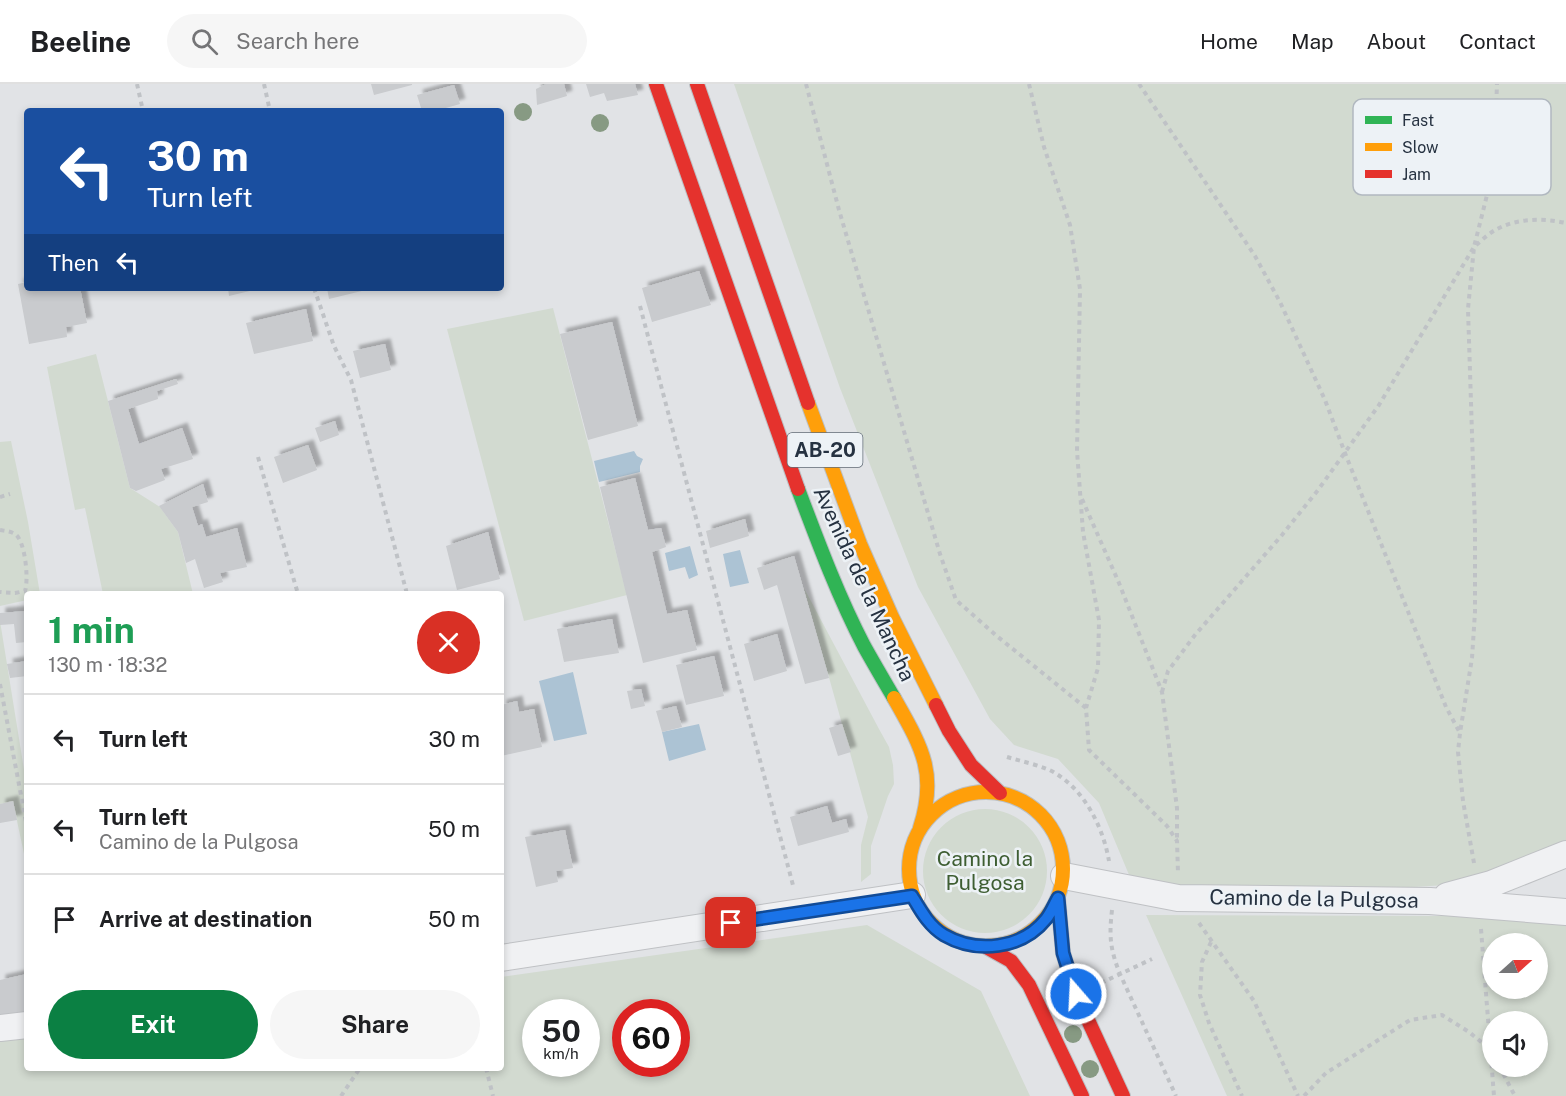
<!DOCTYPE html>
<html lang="en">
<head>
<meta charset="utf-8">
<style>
	:root { --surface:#fff; --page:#f6f6f6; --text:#202124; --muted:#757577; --line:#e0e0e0; --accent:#0b8043 }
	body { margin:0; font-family:"Public Sans",sans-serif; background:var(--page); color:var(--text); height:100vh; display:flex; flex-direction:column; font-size:22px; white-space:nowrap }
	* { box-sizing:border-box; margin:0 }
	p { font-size:20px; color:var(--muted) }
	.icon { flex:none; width:33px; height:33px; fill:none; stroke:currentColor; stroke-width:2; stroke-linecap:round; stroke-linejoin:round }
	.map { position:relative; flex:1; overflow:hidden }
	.drawer { position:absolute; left:24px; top:507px; width:480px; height:480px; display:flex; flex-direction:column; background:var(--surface); border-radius:6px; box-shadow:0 3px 9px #0003 }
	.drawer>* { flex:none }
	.top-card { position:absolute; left:24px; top:24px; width:480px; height:183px; border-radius:6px; box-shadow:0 3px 9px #0003; background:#1a4fa0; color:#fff; overflow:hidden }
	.needle { width:39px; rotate:69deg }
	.fabs { position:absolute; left:1482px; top:849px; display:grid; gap:12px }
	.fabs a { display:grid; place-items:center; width:66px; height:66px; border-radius:50%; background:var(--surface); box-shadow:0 3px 9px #0003; font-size:30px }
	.speed { position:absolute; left:522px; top:915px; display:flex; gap:12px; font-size:30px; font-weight:700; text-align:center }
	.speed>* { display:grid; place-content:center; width:78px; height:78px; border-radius:50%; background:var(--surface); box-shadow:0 3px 9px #0003; line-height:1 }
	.speed small { font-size:15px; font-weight:400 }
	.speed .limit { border:9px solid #d22; background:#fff; color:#111 }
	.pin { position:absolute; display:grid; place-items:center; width:51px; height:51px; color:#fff; margin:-26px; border-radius:12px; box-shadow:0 3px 9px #0006 }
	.me { position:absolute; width:66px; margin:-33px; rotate:341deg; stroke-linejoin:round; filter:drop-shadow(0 0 4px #0008) }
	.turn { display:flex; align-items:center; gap:21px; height:126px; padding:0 24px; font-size:27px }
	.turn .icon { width:78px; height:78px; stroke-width:2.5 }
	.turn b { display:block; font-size:42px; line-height:51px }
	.then { display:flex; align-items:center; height:57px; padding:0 24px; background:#0003; gap:12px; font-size:22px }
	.round { display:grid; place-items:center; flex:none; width:63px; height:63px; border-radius:32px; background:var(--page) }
	.head { display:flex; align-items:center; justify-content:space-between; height:102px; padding:0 24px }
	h1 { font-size:36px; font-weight:700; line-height:45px; color:#1e9e55 }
	.primary-button { display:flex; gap:12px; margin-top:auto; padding:12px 24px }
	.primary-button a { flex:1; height:69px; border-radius:36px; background:var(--accent); color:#fff; font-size:24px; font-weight:700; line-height:69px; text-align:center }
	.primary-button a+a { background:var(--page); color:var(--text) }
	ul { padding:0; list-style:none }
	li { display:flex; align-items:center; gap:18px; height:90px; padding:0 24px; border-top:2px solid var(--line) }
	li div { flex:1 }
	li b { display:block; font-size:22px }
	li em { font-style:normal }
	header { display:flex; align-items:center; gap:36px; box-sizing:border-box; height:84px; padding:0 30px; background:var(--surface); border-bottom:2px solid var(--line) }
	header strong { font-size:28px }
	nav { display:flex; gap:33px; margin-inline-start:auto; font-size:21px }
	.search { width:420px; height:54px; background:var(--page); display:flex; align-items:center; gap:15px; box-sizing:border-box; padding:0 21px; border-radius:33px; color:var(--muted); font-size:22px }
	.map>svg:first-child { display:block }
	.green { fill:#d2dad0; fill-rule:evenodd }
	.water { fill:#acc3d4 }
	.building { fill:#c9cbce; filter:url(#shadow) }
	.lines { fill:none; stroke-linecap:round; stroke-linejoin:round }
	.street-casing { stroke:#bfc1c4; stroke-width:28 }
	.fast-casing { stroke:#bcc0c4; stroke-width:16 }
	.slow-casing { stroke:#bcc0c4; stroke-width:16 }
	.jam-casing { stroke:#bcc0c4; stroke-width:16 }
	.path { stroke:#bfc2c6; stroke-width:4; stroke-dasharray:4.5 4.5; stroke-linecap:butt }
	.street { stroke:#f0f1f3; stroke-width:26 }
	.fast { stroke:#30b455; stroke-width:14 }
	.slow { stroke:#ff9f0a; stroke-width:14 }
	.jam { stroke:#e5322d; stroke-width:14 }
	.tree { fill:#879a83 }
	.route-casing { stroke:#114b97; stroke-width:15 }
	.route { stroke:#1a73e8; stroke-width:10 }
	.labels { text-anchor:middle; stroke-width:5; stroke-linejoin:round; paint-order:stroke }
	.shield { fill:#edf2f6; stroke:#626c77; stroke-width:1.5 }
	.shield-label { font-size:20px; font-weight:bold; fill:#263241 }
	.street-label { font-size:21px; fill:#263241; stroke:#edf2f6 }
	.park-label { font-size:21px; fill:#3e5e32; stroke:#edf2f6 }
	.key { fill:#edf2f6; stroke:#b1b8c0; stroke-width:1.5 }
	.key-label { font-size:16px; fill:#263241 }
</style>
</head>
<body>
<header>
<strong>Beeline</strong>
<div class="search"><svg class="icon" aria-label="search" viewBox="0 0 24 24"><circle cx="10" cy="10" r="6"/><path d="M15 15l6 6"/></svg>Search here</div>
<nav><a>Home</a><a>Map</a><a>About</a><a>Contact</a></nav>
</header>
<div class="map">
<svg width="1566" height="1012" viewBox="0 0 1566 1012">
	<defs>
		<filter id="shadow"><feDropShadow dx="5.5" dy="-5.5" stdDeviation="1.5" flood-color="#0004"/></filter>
	</defs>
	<rect width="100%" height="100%" fill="#e1e3e6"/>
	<path class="green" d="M734,0h832v767l-119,34 -117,7h-117l-81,-10 -33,-79 -41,-44 -44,-14 -24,-26 -72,-132 -78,-199z
		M553,224l74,287 -103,26 -77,-292z
		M96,270l34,134 30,19 18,25 15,62h-90l-18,-86 -10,2 -28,-143z
		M11,357l17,81 12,72h-13v6l-27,6v-164z
		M804,504l75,141 10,18 4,18 1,19 -6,12 -17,50v28l-10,8v-37l7,-28z
		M0,537l27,167v80l-14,-66 -13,2z
		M923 787a62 62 0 1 1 124 0a62 62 0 1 1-124 0Z
		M1146,831l306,1 114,7v173h-339zM1492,860h46v44h-46zM1492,938h46v44h-46z
		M867,841l114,66 49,105h-1030v-58l27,-4v34h474v-91zM536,928h50v52h-50zM626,928h50v52h-50z"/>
	<path class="water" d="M634,367l3,5 6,3 -3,7v6l-41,10 -5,-21z
		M690,462l8,29 -9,4 -4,-12 -16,4 -4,-18z
		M740,466l9,33 -19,4 -7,-33z
		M573,588l14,62 -33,7 -15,-60z
		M699,640l7,26 -37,11 -7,-29z"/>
	<path class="building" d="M371,0h41v1l-38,10z
		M546,0h18l3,12 -30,9 -1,-16z
		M586,0h49l3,11 -31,6 -3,-8 -14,4z
		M454,1l6,19 -25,7h-13l-5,-16z
		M699,187l12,34 -59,17 -10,-34z
		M27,198v6h53l7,35 -21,4 1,10 -38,7 -11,-60z
		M228,204h30v1l-29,7z
		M327,204h43v1l-41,10z
		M306,225l7,32 -59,13 -8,-31z
		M612,238l26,104 -50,14 -28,-106z
		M385,260l6,26 -31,8 -7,-27z
		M176,295l2,5 -21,7 1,8 -30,10 11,35 43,-16 11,31 -32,10 4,11 -29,11 -6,-3 -22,-87z
		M335,337l4,14 -19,7 -5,-14z
		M308,361l9,25 -34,13 -9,-26z
		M635,394l13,52 13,-2 5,19 -14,5 15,62 20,-4 10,40 -54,13 -43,-176z
		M203,400l5,18 -16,5 6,19 4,-2 4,13 31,-9 10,39 -27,6 3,9 -19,6 -9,-29 -9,4 -8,-31 -19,-26z
		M745,435l4,17 -39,12 -4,-17z
		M488,448l12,47 -43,11 -11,-44z
		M794,472l35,122 -24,6 -28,-99 -13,5 -7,-22z
		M27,527v31l-11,1 -2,-19 -14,1v-12z
		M612,535l7,34 -55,9 -7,-33z
		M777,550l10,37 -33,10 -10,-37z
		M714,572l10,40 -38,9 -10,-40z
		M27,577v15l-17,2 -3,-14z
		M641,605l4,17 -14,3 -4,-18z
		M517,617l2,11 15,-3 8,38 -41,9v-51z
		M676,622l6,21 -20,5 -6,-21z
		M842,640l9,28 -13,4 -9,-28z
		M13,717l4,19 -17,3v-19z
		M827,722l5,17 14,-4 3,13 -51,14 -8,-29z
		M565,746l8,38 -17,3 2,11 -22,5 -11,-50z
		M27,890v41l-27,4v-39z"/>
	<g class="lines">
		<g class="street-casing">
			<path id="street" d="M1064,792l114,22 252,3 136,11
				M1447,812l44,-12 75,-30
				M501,874l411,-63
				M0,944l27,-3"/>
		</g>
		<g class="fast-casing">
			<path id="fast" d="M798,405c20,53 40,107 66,157 10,18 20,35 30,52"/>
		</g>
		<g class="slow-casing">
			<path id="slow" d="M808,319l52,141 32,73 44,88
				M894,614c27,48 44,74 26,130
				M909 785a77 77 0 1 1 154 0a77 77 0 1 1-154 0Z"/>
		</g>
		<g class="jam-casing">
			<path id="jam" d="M656,0l142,405
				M697,0l111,319
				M936,621l13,26 22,34 29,28
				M1058,814l5,55 13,41 47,102
				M986,863l25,14 18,24 53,111"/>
		</g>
		<path class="path" d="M137,0l6,27
			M264,0l6,27
			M806,0l33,126 101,344 16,46 42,37 88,71
			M1029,0l15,63 26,78 10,64 -3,162 6,81 16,88 -1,48 -12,40 3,42 78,76 10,15 1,32
			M1139,0l116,172 25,46 45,98 20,53 101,254 14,26
			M314,204l20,58 17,34 56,214
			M640,222l154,583
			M258,373l40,137
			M0,413l10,-3
			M1082,415l37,84 43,109 15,116v32
			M0,446c5,1 10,1 15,4 10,6 14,45 10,57l-10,2 -15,-1
			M0,600l27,143
			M1162,608l6,-21 27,-36 87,-100 36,-45 61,-85 95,-158c7,-6 15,-14 23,-18 21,-11 46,-11 69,-6
			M1007,673c13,4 37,9 48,16 30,18 48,54 54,88
			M1474,779l-11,-62 -5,-49 2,-19 12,-75 3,-46v-85l-7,-218 6,-62 13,-52 8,-57 2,-54
			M1112,826c-3,26 -2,39 8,64l56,122
			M1199,839l55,78 44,95
			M1481,845l13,167
			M1211,858l-9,20 -2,33 9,28 33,73
			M1101,899l51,-24
			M1499,982l16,30
			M486,984l7,28
			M341,1012l19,-28
			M1304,1012l22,-23 84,-53 32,-5 27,17 22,18 1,3"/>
		<use href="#street" class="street"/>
		<use href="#fast" class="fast"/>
		<use href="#slow" class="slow"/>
		<use href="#jam" class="jam"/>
	</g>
	<g class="tree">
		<circle cx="523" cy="28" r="9"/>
		<circle cx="600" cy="39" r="9"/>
		<circle cx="1073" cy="950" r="9"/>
		<circle cx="1090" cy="985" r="9"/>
	</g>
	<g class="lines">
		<g class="route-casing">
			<path id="route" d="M731,839l181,-27c9,15 17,30 32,39 33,19 78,14 102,-16 5,-6 8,-14 12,-21l5,55 13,41"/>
		</g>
		<use href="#route" class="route"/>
	</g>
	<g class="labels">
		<rect class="shield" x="787.5" y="349" width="75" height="34" rx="4.5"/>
		<g class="shield-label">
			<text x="825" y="373">AB-20</text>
		</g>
		<g class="street-label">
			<text transform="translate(864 500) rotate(65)" y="7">Avenida de la Mancha</text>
			<text transform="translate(1314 815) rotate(1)" y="7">Camino de la Pulgosa</text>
		</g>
		<g class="park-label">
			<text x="985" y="782">Camino la<tspan x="985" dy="24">Pulgosa</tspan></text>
		</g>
	</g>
	<rect x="1353" y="15" width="198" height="96" rx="9" class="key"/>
	<rect x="1365" y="32" width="27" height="8" fill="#30b455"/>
	<rect x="1365" y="59" width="27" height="8" fill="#ff9f0a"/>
	<rect x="1365" y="86" width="27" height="8" fill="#e5322d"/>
	<g class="key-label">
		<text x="1402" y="42">Fast</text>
		<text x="1402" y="69">Slow</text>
		<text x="1402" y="96">Jam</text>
	</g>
</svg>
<div class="fabs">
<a><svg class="needle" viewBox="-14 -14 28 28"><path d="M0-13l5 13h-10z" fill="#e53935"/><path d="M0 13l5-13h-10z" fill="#757577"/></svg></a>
<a><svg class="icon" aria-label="sound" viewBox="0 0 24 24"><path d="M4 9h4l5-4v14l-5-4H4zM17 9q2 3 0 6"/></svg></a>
</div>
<div class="speed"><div>50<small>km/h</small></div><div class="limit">60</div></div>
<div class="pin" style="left:731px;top:839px;background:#d93025"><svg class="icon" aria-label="arrive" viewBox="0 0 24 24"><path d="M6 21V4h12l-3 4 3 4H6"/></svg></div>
<svg class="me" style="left:1076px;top:910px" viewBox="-20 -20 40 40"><circle r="17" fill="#1a73e8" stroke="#fff" stroke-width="3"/><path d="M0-11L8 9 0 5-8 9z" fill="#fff"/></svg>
<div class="top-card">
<div class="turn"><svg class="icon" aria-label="left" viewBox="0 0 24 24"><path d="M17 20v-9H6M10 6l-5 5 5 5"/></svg><div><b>30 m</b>Turn left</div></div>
<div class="then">Then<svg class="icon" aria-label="left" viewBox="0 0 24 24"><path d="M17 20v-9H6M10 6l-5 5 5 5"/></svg></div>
</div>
<section class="drawer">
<div class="head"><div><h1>1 min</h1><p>130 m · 18:32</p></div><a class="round" style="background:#d93025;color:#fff"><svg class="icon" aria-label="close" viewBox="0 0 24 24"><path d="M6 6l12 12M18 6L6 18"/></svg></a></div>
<ul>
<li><svg class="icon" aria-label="left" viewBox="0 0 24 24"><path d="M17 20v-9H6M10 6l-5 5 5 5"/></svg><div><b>Turn left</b></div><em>30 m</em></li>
<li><svg class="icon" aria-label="left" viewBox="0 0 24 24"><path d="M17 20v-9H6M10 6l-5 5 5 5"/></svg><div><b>Turn left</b><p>Camino de la Pulgosa</p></div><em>50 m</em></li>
<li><svg class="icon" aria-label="arrive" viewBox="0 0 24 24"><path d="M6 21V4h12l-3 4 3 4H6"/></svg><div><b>Arrive at destination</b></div><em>50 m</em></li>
</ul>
<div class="primary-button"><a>Exit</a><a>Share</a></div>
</section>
</div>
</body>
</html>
